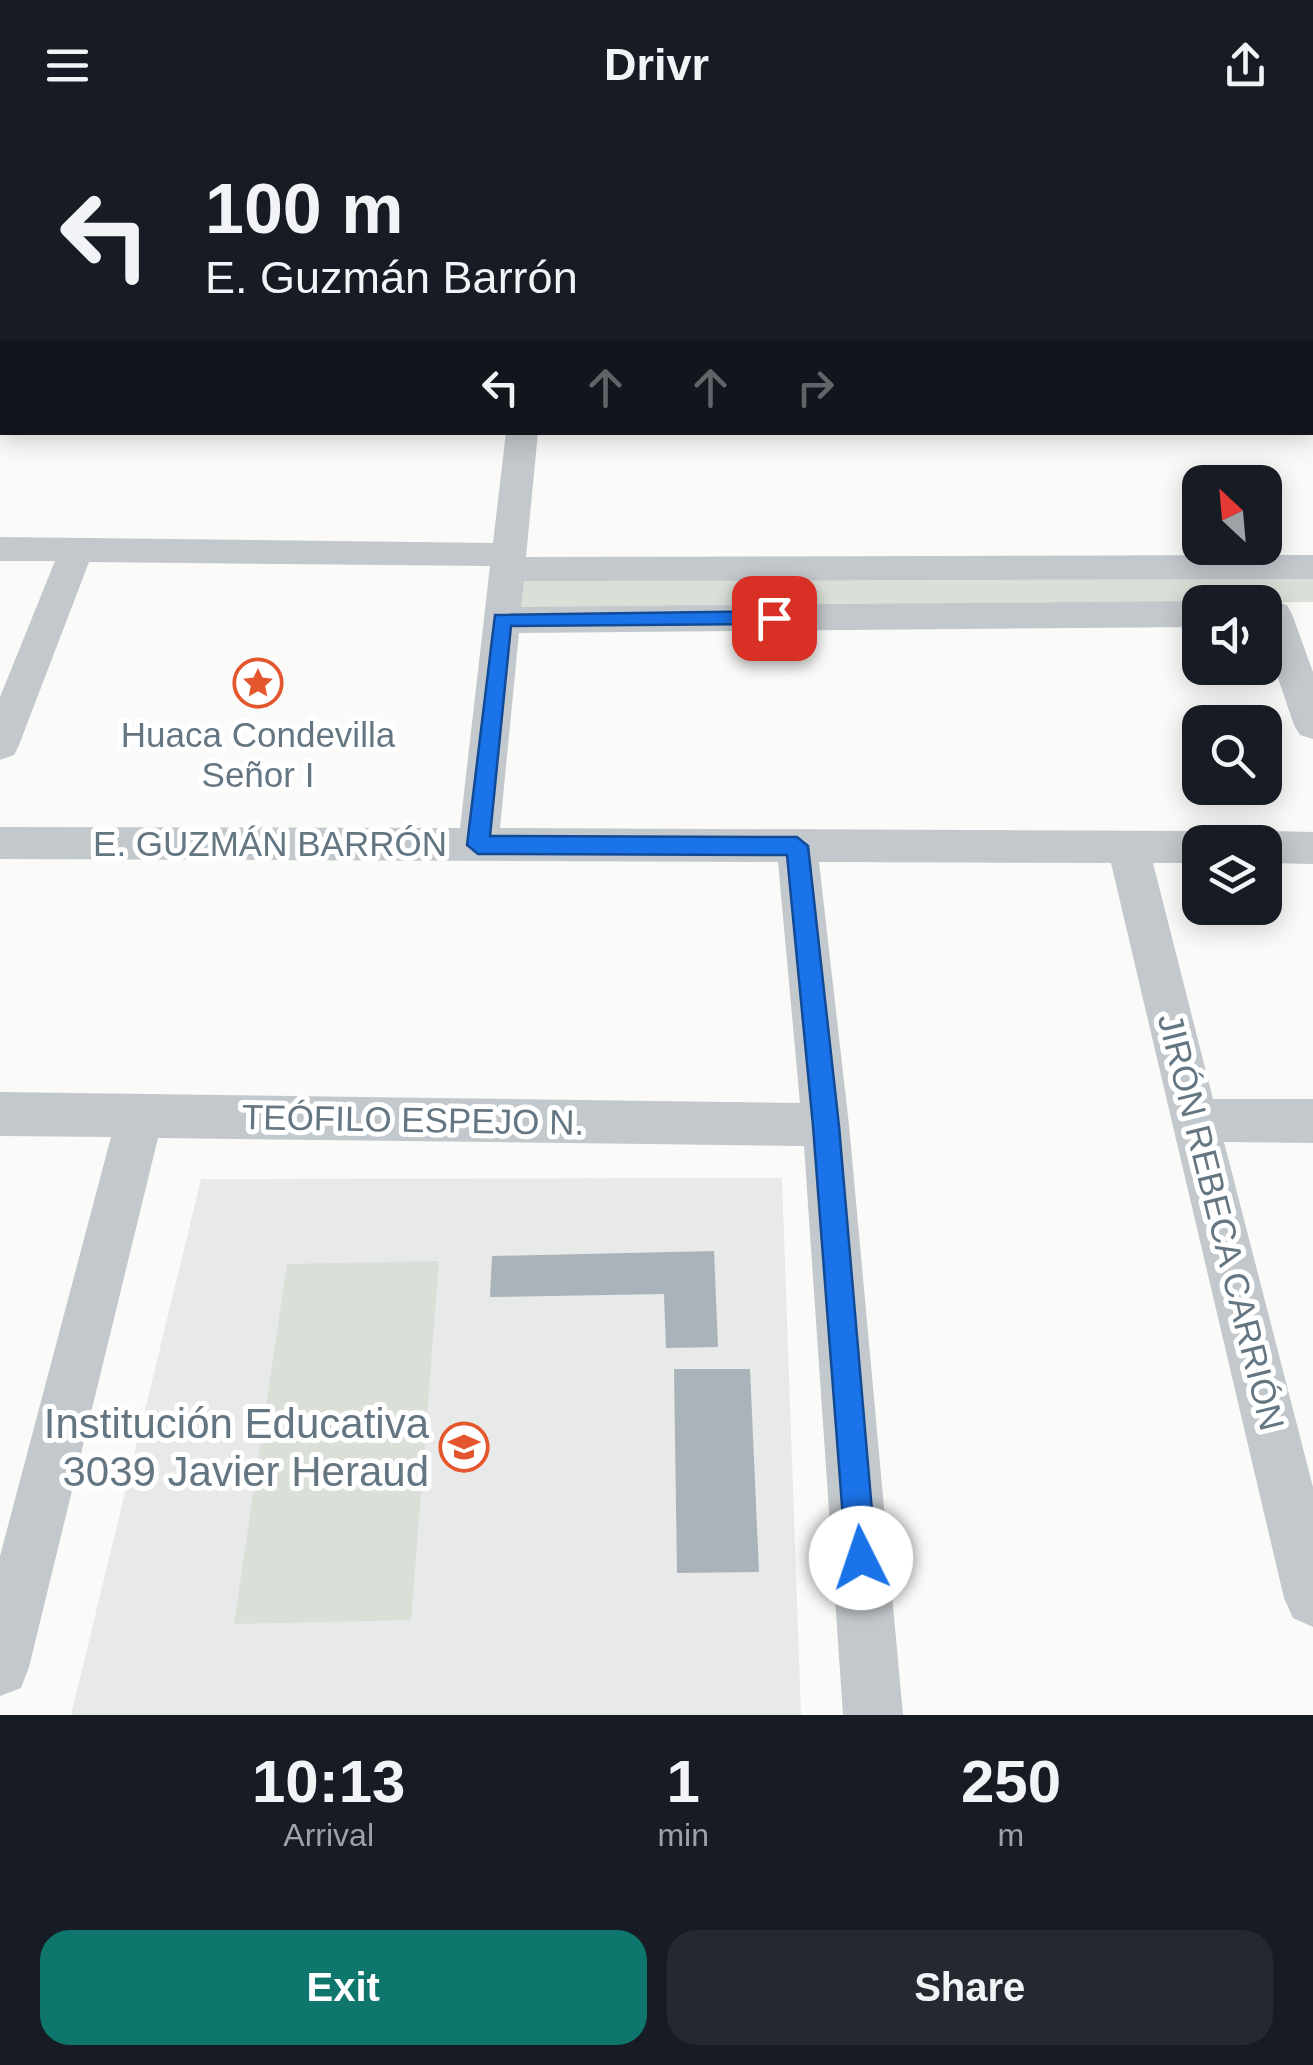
<!DOCTYPE html>
<html lang="en">
<head>
<meta charset="utf-8">
<style>
	:root { --surface:#171b24; --page:#242831; --text:#f1f3f6; --muted:#9ea1a6; --accent:#0f766e }
	body { margin:0; font-family:Arial,sans-serif; background:var(--page); color:var(--text); height:100vh; display:flex; flex-direction:column; font-size:38px; white-space:nowrap }
	* { box-sizing:border-box; margin:0 }
	p { font-size:32px; color:var(--muted) }
	.icon { flex:none; width:55px; height:55px; fill:none; stroke:currentColor; stroke-width:2; stroke-linecap:round; stroke-linejoin:round }
	.map { position:relative; height:1585px; overflow:hidden }
	.side { display:flex; flex-direction:column; background:var(--surface); flex:1 }
	.side>* { flex:none }
	.banner { position:absolute; left:0px; top:0px; width:1315px; height:305px; box-shadow:0 5px 25px #0003; background:#171b24; color:var(--text); overflow:hidden }
	.needle { width:65px; rotate:334deg }
	.tools { position:absolute; left:1182px; top:335px; display:grid; gap:20px }
	.tools a { display:grid; place-items:center; width:100px; height:100px; border-radius:20px; background:var(--surface); box-shadow:0 5px 25px #0003; font-size:50px }
	.pin { position:absolute; display:grid; place-items:center; width:85px; height:85px; color:#fff; margin:-42px; border-radius:20px; box-shadow:0 5px 15px #0006 }
	.me { position:absolute; width:110px; margin:-55px; rotate:356deg; stroke-linejoin:round; filter:drop-shadow(0 0 8px #0008) }
	.turn { display:flex; align-items:center; gap:35px; height:210px; padding:0 40px; font-size:45px }
	.turn .icon { width:130px; height:130px; stroke-width:2.5 }
	.turn b { display:block; font-size:70px; line-height:85px }
	.lanes { display:flex; align-items:center; height:95px; padding:0 40px; background:#0003; justify-content:center; gap:50px; direction:ltr }
	.lanes .off { opacity:.35 }
	.eta { display:flex; justify-content:space-evenly; align-items:center; height:170px; text-align:center }
	.eta b { font-size:60px; font-weight:700; line-height:70px }
	.cta { display:flex; gap:20px; margin-top:auto; padding:20px 40px }
	.cta a { flex:1; height:115px; border-radius:30px; background:var(--accent); color:#fff; font-size:40px; font-weight:700; line-height:115px; text-align:center }
	.cta a+a { background:var(--page); color:var(--text) }
	header { display:flex; justify-content:space-between; align-items:center; height:130px; padding:0 40px; background:var(--surface); font-size:45px; font-weight:700 }
	.map>svg:first-child { display:block }
	.built { fill:#e8e9e9 }
	.green { fill:#dadfd7 }
	.building { fill:#aab3b9 }
	.lines { fill:none; stroke-linecap:round; stroke-linejoin:round }
	.secondary-casing { stroke:#b3babf; stroke-width:5 }
	.minor { fill:#c3c8cc; fill-rule:evenodd }
	.secondary { fill:#fff; fill-rule:evenodd }
	.route { fill:#1a73e8; stroke:#114b97; stroke-width:2.5 }
	.labels { text-anchor:middle; stroke-width:10; stroke-linejoin:round; paint-order:stroke }
	.poi-label { font-size:35px; fill:#657683; stroke:#fff }
	.street-label { font-size:35px; fill:#657683; stroke:#fff }
	.near-poi-label { font-size:42px; fill:#657683; stroke:#fff; text-anchor:end }
</style>
</head>
<body>
<header><svg class="icon" aria-label="menu" viewBox="0 0 24 24"><path d="M4 6h16M4 12h16M4 18h16"/></svg>Drivr<svg class="icon" aria-label="share" viewBox="0 0 24 24"><path d="M12 15V3M7 8l5-5 5 5M5 13v7h14v-7"/></svg></header>
<div class="map">
<svg width="1313" height="1585" viewBox="0 0 1313 1585">
	<rect width="100%" height="100%" fill="#fafaf8"/>
	<path class="built" d="M782,1048l19,537h-730l130,-536z"/>
	<path class="green" d="M1313,446v26l-801,8 7,-31z
		M439,1131l-28,359 -177,4 53,-360z"/>
	<path class="building" d="M714,1121l4,96 -52,1 -2,-54 -174,3 2,-41z
		M674,1239h76l9,203 -82,1z"/>
	<g class="lines">
		<g class="secondary-casing">
			<path id="secondary" d="M0,0h348l1,2h-347l-2,10z
				M1221,0h35l1,2h-35z"/>
		</g>
		<path class="minor" d="M373,0h26v2h-25z
			M840,0h26l1,2h-25z
			M1046,0h26l2,2h-26z
			M0,132h2v16h-2z
			M1312,173h1v18h-1z
			M0,256h2v18h-2z
			M1312,265h1v20h-1z
			M506,302h32l-12,125 787,-2v24l-789,2 -3,26 679,-6 4,1h-4v25l-681,6 -19,195 700,3 14,4 4,7h-18v21h-47l60,236h100v44l-89,-1 89,345v140l-20,-9 -9,-20 -173,-735 -292,-1 30,263 54,590h-60l-39,-569 -646,-8 -129,529 -8,21 -21,8v-140l111,-419 -111,-1v-44l800,11 -22,-241 -778,-3v-32l460,1 30,-262 -401,-4 -70,183 -5,10 -14,5v-63l55,-136h-55v-24l493,6z
			M1274,471l13,4 5,9 21,58v67l-13,-4 -6,-10 -29,-85v-36z
			M1265,701l48,1v32l-48,-1v-21h-18l4,-7z"/>
		<use href="#secondary" class="secondary"/>
	</g>
	<path class="route" d="M774,481l9,7 -9,6 -263,2 -21,210 307,1 11,9 31,280 37,432 -5,10 -10,5 -11,-5 -4,-10 -33,-432 -26,-271 -309,-1 -11,-9 28,-230z"/>
	<defs>
		<g id="sight-ring" transform="scale(2.5)"><circle r="9.5" fill="#fff" stroke="#e4572e" stroke-width="1.5"/><path d="M0-6L1.8-2.2L6-1.7L2.9 1.2L3.7 5.4L0 3.3L-3.7 5.4L-2.9 1.2L-6-1.7L-1.8-2.2Z" fill="#e4572e"/></g>
		<g id="school-ring" transform="scale(2.5)"><circle r="9.5" fill="#fff" stroke="#e4572e" stroke-width="1.5"/><path d="M0-5L7-2L0 1L-7-2ZM-4 1L0 2.5L4 1V4Q0 6-4 4Z" fill="#e4572e"/></g>
	</defs>
	<g fill-rule="evenodd">
		<use href="#sight-ring" x="258" y="553"/>
		<use href="#school-ring" x="464" y="1317"/>
	</g>
	<g class="labels">
		<g class="poi-label">
			<text x="258" y="617">Huaca Condevilla<tspan x="258" dy="40">Señor I</tspan></text>
		</g>
		<g class="street-label">
			<text x="270" y="726">E. GUZMÁN BARRÓN</text>
			<text transform="translate(413 990) rotate(1)" y="12">TEÓFILO ESPEJO N.</text>
			<text transform="translate(1221 1092) rotate(76)" y="12">JIRÓN REBECA CARRIÓN</text>
		</g>
		<g class="near-poi-label">
			<text x="429" y="1308">Institución Educativa<tspan x="429" dy="48">3039 Javier Heraud</tspan></text>
		</g>
	</g>
</svg>
<div class="tools">
<a><svg class="needle" viewBox="-14 -14 28 28"><path d="M0-13l5 13h-10z" fill="#e53935"/><path d="M0 13l5-13h-10z" fill="#9ea1a6"/></svg></a>
<a><svg class="icon" aria-label="sound" viewBox="0 0 24 24"><path d="M4 9h4l5-4v14l-5-4H4zM17 9q2 3 0 6"/></svg></a>
<a><svg class="icon" aria-label="search" viewBox="0 0 24 24"><circle cx="10" cy="10" r="6"/><path d="M15 15l6 6"/></svg></a>
<a><svg class="icon" aria-label="layers" viewBox="0 0 24 24"><path d="M12 4l9 5-9 5-9-5zM3 14l9 5 9-5"/></svg></a>
</div>
<div class="pin" style="left:774px;top:488px;background:#d93025"><svg class="icon" aria-label="arrive" viewBox="0 0 24 24"><path d="M6 21V4h12l-3 4 3 4H6"/></svg></div>
<svg class="me" style="left:861px;top:1428px" viewBox="-20 -20 40 40"><circle r="19" fill="#fff"/><path d="M0-13L10 11 0 6-10 11z" fill="#1a73e8"/></svg>
<div class="banner">
<div class="turn"><svg class="icon" aria-label="left" viewBox="0 0 24 24"><path d="M17 20v-9H6M10 6l-5 5 5 5"/></svg><div><b>100 m</b>E. Guzmán Barrón</div></div>
<div class="lanes"><svg class="icon" aria-label="left" viewBox="0 0 24 24"><path d="M17 20v-9H6M10 6l-5 5 5 5"/></svg><svg class="icon off" aria-label="ahead" viewBox="0 0 24 24"><path d="M12 20V5M6 11l6-6 6 6"/></svg><svg class="icon off" aria-label="ahead" viewBox="0 0 24 24"><path d="M12 20V5M6 11l6-6 6 6"/></svg><svg class="icon off" aria-label="right" viewBox="0 0 24 24"><path d="M7 20v-9h11M14 6l5 5-5 5"/></svg></div>
</div>
</div>
<section class="side">
<div class="eta">
<div><b>10:13</b><p>Arrival</p></div>
<div><b>1</b><p>min</p></div>
<div><b>250</b><p>m</p></div>
</div>
<div class="cta"><a>Exit</a><a>Share</a></div>
</section>
</body>
</html>
